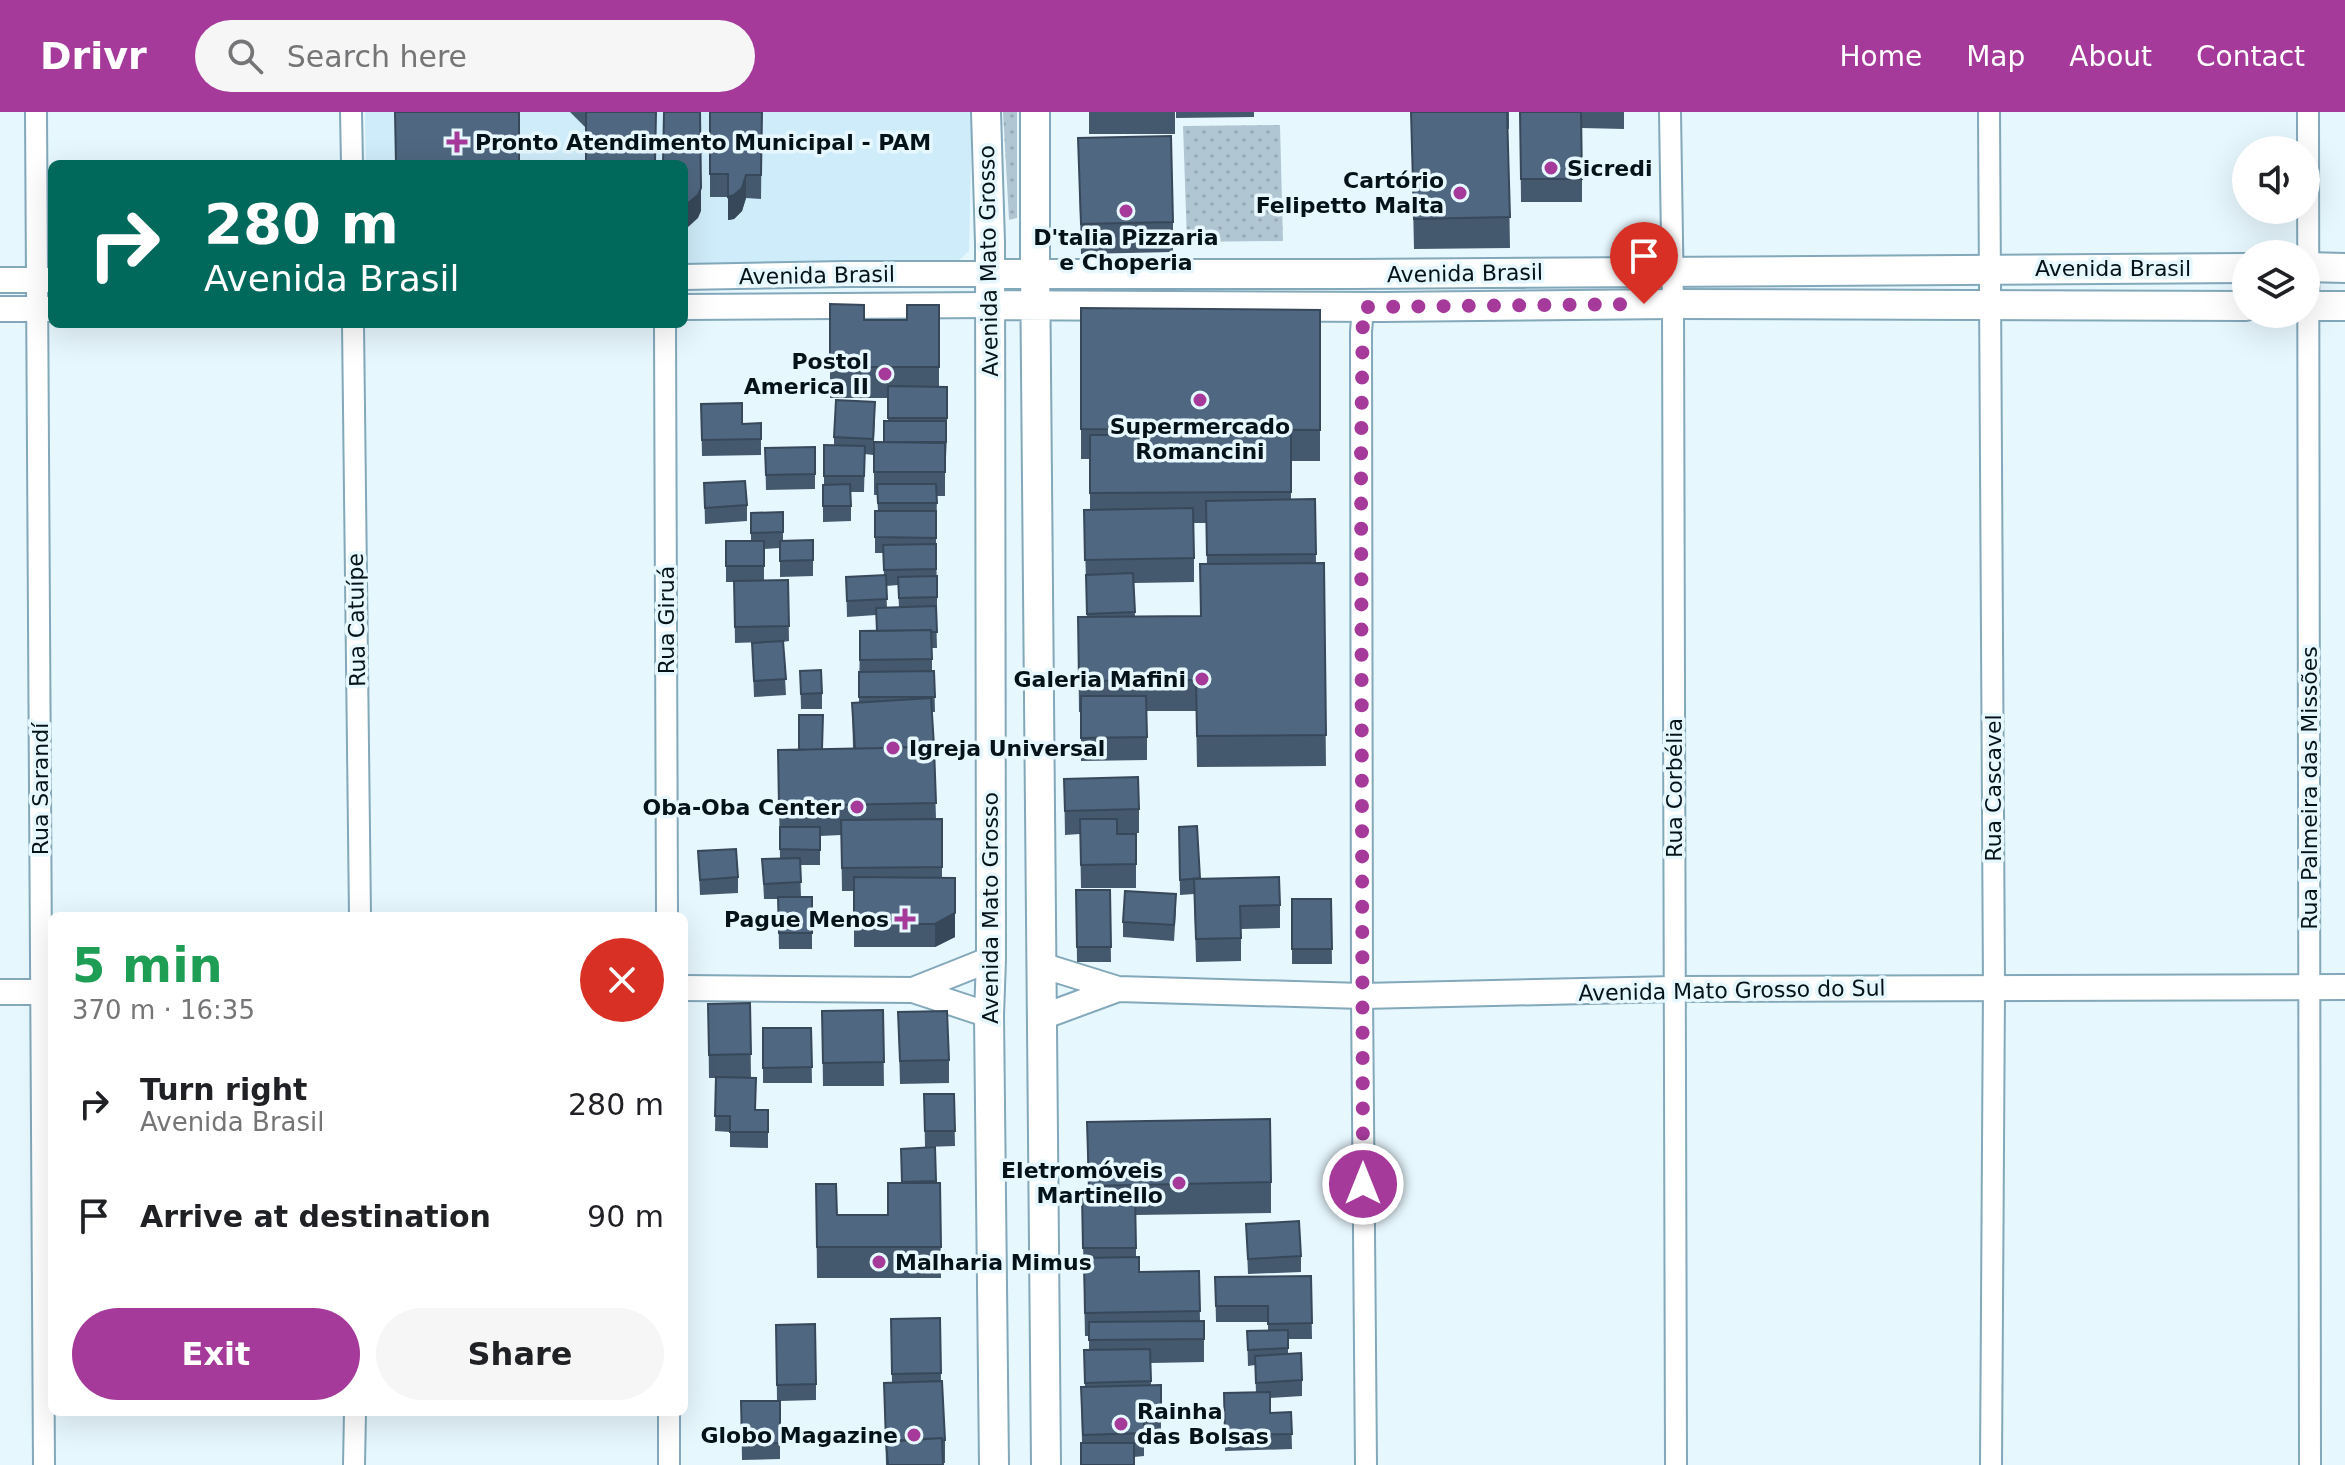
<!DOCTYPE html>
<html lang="en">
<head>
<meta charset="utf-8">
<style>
	:root { --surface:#fff; --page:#f6f6f6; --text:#202124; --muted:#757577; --accent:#a53a9a }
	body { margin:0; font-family:"DejaVu Sans",sans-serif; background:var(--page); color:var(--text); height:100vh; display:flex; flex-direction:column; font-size:30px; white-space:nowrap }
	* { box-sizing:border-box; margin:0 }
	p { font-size:26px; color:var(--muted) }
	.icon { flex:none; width:44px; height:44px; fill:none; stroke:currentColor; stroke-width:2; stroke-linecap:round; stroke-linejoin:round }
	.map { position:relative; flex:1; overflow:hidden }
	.drawer { position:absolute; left:48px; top:800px; width:640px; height:504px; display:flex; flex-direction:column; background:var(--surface); border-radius:12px; box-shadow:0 8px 32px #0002 }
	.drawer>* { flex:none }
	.guide { position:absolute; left:48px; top:48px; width:640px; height:168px; border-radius:12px; box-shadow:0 8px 32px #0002; background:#00695c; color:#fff; overflow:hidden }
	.tools { position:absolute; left:2232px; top:24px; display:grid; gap:16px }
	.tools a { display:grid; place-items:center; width:88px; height:88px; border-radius:50%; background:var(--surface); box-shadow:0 8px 32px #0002; font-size:40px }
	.pin { position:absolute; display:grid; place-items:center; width:68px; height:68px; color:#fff; margin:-82px -34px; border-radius:50% 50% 50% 0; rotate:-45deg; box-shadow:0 0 8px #0007 }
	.pin .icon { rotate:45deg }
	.me { position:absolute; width:88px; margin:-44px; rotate:0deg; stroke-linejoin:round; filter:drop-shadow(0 0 6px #0008) }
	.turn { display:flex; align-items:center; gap:28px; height:168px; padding:0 24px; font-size:36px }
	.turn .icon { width:104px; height:104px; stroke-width:2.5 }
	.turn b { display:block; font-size:56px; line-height:68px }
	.round { display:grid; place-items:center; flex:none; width:84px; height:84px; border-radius:42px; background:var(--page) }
	.overview { display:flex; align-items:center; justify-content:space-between; height:136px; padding:0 24px }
	h1 { font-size:48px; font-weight:800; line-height:60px; color:#1e9e55 }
	.button { display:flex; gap:16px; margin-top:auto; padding:16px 24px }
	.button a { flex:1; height:92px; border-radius:48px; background:var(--accent); color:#fff; font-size:32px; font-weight:800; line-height:92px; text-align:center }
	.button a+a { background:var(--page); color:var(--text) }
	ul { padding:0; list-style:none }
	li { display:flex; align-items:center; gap:24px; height:112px; padding:0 24px }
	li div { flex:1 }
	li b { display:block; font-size:30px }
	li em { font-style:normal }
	header { display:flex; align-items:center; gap:48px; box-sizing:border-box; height:112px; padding:0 40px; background:var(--accent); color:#fff }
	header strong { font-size:38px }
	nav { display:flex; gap:44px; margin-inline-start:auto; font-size:28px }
	.search { width:560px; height:72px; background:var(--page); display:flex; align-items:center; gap:20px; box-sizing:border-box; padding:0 28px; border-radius:44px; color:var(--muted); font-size:30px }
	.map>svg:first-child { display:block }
	.built { fill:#cfecfa }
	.grass { fill:url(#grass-dots) }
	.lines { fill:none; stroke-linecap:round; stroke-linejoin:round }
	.minor-casing { stroke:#82a8ba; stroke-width:24 }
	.tertiary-casing { stroke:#82a8ba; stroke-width:28 }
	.secondary-casing { stroke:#82a8ba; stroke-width:32 }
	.minor { stroke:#fff; stroke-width:20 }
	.tertiary { stroke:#fff; stroke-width:24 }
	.secondary { stroke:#fff; stroke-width:28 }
	.wall { fill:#44596e; fill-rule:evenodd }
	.shaded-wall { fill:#37485a }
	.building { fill:#4f6780; stroke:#37485a; stroke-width:2 }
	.route { stroke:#a53a9a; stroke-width:14; stroke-dasharray:0 25.2 }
	.poi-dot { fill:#a53a9a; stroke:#e7f7fe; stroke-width:3 }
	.labels { text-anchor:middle; stroke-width:7; stroke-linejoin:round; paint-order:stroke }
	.poi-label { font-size:22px; font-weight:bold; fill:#051219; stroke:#e7f7fe; text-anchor:end }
	.street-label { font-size:22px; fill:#051219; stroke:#e7f7fe }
</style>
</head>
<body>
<header>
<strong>Drivr</strong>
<div class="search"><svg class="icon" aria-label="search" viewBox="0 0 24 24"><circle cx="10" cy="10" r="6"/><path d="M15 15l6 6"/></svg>Search here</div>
<nav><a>Home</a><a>Map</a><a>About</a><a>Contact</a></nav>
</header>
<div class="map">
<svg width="2345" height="1353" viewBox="0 0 2345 1353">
	<defs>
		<pattern id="grass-dots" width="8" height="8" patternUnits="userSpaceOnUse" patternTransform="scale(2)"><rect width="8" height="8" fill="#b0c7d3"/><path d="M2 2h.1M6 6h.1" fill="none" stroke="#96aab5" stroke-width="1.8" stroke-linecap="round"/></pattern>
	</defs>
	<rect width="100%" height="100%" fill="#e7f7fe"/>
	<path class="built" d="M365,0h607l-3,139 -12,11 -273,3v-101h-318z"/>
	<path class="grass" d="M1003,0h14v106l-8,2z
		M1280,13l3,116 -96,1 -4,-116z"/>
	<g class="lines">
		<g class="minor-casing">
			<path id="minor" d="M36,0l8,1353
				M351,0l1,52
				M1670,0l3,192 3,1161
				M1989,0l5,876 -3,477
				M2308,0l2,1353
				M1363,195l-2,25 1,664 4,469
				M353,212l7,592
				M665,212l2,592
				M669,1300v53
				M354,1353l1,-53"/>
		</g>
		<g class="tertiary-casing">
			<path id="tertiary" d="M684,165l162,-3h144
				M0,168h52
				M684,195l306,-2
				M0,197h52
				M1041,853l77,24 244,7 313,-7 670,-2
				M684,876l229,2 76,25
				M913,878l78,-31
				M0,880h52
				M1042,905l76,-28"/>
		</g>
		<g class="secondary-casing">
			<path id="secondary" d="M986,0l4,131 1,716 -2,56 5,450
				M1035,0v149l11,1204
				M2306,155l39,1
				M990,162h363l893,-6
				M990,193l392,2 291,-3 573,2
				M2306,194h39"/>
		</g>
		<use href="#minor" class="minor"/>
		<use href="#tertiary" class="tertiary"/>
		<use href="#secondary" class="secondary"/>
	</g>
	<path class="wall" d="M570,0h86l-70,16z
		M710,0h52l-1,87 -15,-1 -4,13 -8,8 -6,1v-23h-18z
		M1089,0h86v22h-86z
		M1176,0h78v5l-78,1z
		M1411,0h98v17h-1l2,119 -96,1z
		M1520,0h104v17l-42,-1v74h-61z
		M1078,26l95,84v30l-92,2z
		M830,192l34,16h43l32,-15v82h8v47l-1,24h-1v38h-8l-1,48 1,53v15h-1l1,36h-5v23h2l1,41h-4l3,35 2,72h6v59h13v59l-20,10h-81v-56h-12l-1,-56 -21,1v29h-20l1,32h11v52h-33l-1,-50h-14l-2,-40 18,-1 -2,-108 75,-1 -1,-46h7l1,-72h16v-16l-29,2 -1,-40 38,-2 -1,-22h-8v-42h3l-1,-16h-3v-49l-1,9 -8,-1 -1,38h-13v29l-28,1v-37h1v-40h10v-8l41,-19 -1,24h10l4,-21v-23h-58zM898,473l1,23h-12l-1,-22z
		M1081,196l239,2v151h-29v39l24,-1 1,64h8l2,203 -129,1 -1,-56h-49v49l-66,1v-49h-2l-1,-95h9l-3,-107h6v-51h-9zM1194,411h12l1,41 -7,52 -65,1 -1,-34 60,-1z
		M701,292l41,20 19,-1v32l-59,1z
		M815,335v42l-49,1 -1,-42z
		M704,371l43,22v16l-42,3z
		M783,400v29l30,19v16l-33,1v-29l-16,1v31h24l1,61 -6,1 3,53 -32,2 -2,-54 11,-1 -28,1 -1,-61h-8v-41h25v-28z
		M800,559l22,22v16h-21z
		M1064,667l75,30v24h-22l19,1v54h-55l-1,-54 -15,1z
		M1179,715l21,52 80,26v23l-39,1v32l-45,1 -2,-68 -14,1z
		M698,739l40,26v16l-38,2z
		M1076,778h34l1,72h-34z
		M1292,787h39l1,65h-40z
		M1176,798l-2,31 -51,-4v-15z
		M750,891l1,75 4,32h13v38l-38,-1v-15l-15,-1 1,-53h-7l-1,-74z
		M883,898l1,76h-61l-1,-75z
		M898,900l51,48v23l-49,1z
		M763,916h48l1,55h-49z
		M924,982h30l1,52 -30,1z
		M1087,1010l184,60v31l-135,2v42l3,15 60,-1 1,50h4v41l-53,1v22h10v53h-17v18l-10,1 -52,-14 -1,-56h4l-1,-37h5v-14h-4l-3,-140h6z
		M935,1035l1,36h4l1,95h-124l-1,-94 21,31h51l14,-32 -1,-34z
		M1246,1112l55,32v16l-53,2z
		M1311,1164l1,63h-24v15l14,26v16l-32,2v15l21,-1 1,37 -67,2 -1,-58h32l-1,-28 -7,1 -1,-35h21v-9h-52l-1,-45z
		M940,1206l1,63 4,59v23h-2v2h-57l-2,-82h8l-1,-64z
		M776,1213l40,59v16l-36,1v58l-38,1 -1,-59h36z"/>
	<path class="shaded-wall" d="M746,63v23l-4,13 -8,8 -6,1v-23z
		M701,76v23l-3,7 -11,10h-3v-23z
		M955,801v24l-20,10v-23z"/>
	<path class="building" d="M395,0h124v52h-123z
		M586,0h70l-1,52h-69z
		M664,0h36l1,76 -3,7 -11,9 -3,1v-41h-21z
		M710,0h52l-1,63h-15l-4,13 -8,7 -6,2v-23h-18z
		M1411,0h96l3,105 -96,2z
		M1520,0h61l1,67h-61z
		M1171,24l2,86 -92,2 -3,-86z
		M830,192l34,1v15h43v-15h32v62h-109z
		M1081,196l239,2v120l-239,-1z
		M888,274l59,1v31h-59z
		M836,288l39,2 -2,37 -39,-2z
		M742,291v21l19,-1v16l-59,1 -1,-36z
		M884,309h62v21h-62z
		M1090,323h201v57l-201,1z
		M874,330l71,1v29h-71z
		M824,333l41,1 -1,30h-40z
		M815,335v27l-49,1 -1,-27z
		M745,369l2,24 -42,3 -1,-25z
		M850,372l1,22h-28v-21z
		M877,372h59l1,19h-59z
		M1315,387l1,55 -109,1 -1,-54z
		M1193,396l1,50 -109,2 -1,-50z
		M875,399h61v27l-61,-1z
		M783,400v20l-32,1v-20z
		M813,428v20l-33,1v-20z
		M726,429h38v25h-38z
		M936,432v25l-52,1 -1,-25z
		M1324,451l2,172 -129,1 -1,-56 -117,1 -1,-64 123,-1 -1,-52z
		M1133,461l2,39 -48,2 -1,-39z
		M886,463l1,24 -40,2 -1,-24z
		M937,464v21l-38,1 -1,-21z
		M788,468l1,46 -54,1 -1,-46z
		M936,494l1,26h-6v-2l-54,1 -1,-23z
		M931,518l1,29 -72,1v-29z
		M783,529l3,38 -32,2 -2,-38z
		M821,558l1,23 -21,1 -1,-23z
		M934,559l1,26h-76v-25z
		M1081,584h65l1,41 -66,1z
		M931,586l3,48 -79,3 -3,-46z
		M799,603h24l-1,34 -23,1z
		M934,635l2,56 -157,3 -1,-56z
		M1138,665l1,32 -74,2 -1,-32z
		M942,707v48l-100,1 -1,-48z
		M1080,707h37v15h19v30l-55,1z
		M1197,714l3,52 -20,2 -1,-53z
		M780,715h40v23l-40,-1z
		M736,737l2,28 -38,3 -2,-29z
		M800,746l1,24 -37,2 -2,-25z
		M854,765l101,1v35l-20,11h-81z
		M1279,765l1,28 -40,1 1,32 -45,1 -2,-60z
		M1076,778h34l1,57h-34z
		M1125,779l51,3 -2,31 -51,-3z
		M778,785h34v36h-33z
		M1292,787h39l1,50h-40z
		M750,891l1,51 -42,1 -1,-51z
		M883,898l1,52 -61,1 -1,-52z
		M947,899l2,49 -49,1 -2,-49z
		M763,916h48l1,39 -49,1z
		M716,965l40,1 -1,32h13v22h-38v-16h-15z
		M924,982h30l1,37h-30z
		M1270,1007l1,63 -182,4 -2,-64z
		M935,1035l1,34 -34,1 -1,-33z
		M888,1071h52l1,64h-124l-1,-63h20l1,31h51z
		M1082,1084h53l1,52h-53z
		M1299,1109l2,35 -53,3 -2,-35z
		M1139,1145v15l60,-1 1,40 -115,2 -1,-55z
		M1311,1164l1,47 -44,1v-18h-52l-1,-29z
		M940,1206l1,55 -49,1 -1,-55z
		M1204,1209v18l-115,1v-18z
		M815,1212l1,60 -39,1 -1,-60z
		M1288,1218v18l-40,2 -1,-19z
		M1150,1237l1,32 -66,2 -1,-33z
		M1301,1241l1,27 -46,3 -1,-27z
		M942,1269l3,59h-3v-2l-56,4 -2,-59z
		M1161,1273v29l-17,1v18l-61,2 -2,-48z
		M1270,1280v21l21,-1 1,22 -67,1 -1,-42z
		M741,1289h39v42l-38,1z
		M942,1326l1,27h-55l-2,-24z
		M1081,1331h53v22h-53z"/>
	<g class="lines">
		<path class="route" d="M1363,1072l-2,-726 2,-151 281,-3"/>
	</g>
	<g class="poi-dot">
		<path d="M453 18h8v8h8v8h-8v8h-8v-8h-8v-8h8z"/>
		<circle cx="1551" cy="56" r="8"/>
		<circle cx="1460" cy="81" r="8"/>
		<circle cx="1126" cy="99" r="8"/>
		<circle cx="885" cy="262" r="8"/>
		<circle cx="1200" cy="288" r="8"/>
		<circle cx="1202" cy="567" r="8"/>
		<circle cx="893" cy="636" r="8"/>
		<circle cx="857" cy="695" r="8"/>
		<path d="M901 795h8v8h8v8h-8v8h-8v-8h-8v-8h8z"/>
		<circle cx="1179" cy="1071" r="8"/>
		<circle cx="879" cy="1150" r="8"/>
		<circle cx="1121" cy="1312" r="8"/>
		<circle cx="914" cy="1323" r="8"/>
	</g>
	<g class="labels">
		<g class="poi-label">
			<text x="475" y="38" text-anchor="start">Pronto Atendimento Municipal - PAM</text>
			<text x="1567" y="64" text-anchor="start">Sicredi</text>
			<text x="1444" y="76">Cartório<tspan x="1444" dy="25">Felipetto Malta</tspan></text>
			<text x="1126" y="133" text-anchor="middle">D'talia Pizzaria<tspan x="1126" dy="25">e Choperia</tspan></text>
			<text x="869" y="257">Postol<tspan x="869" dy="25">America II</tspan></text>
			<text x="1200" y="322" text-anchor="middle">Supermercado<tspan x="1200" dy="25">Romancini</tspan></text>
			<text x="1186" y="575">Galeria Mafini</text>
			<text x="909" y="644" text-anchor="start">Igreja Universal</text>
			<text x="841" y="703">Oba-Oba Center</text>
			<text x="889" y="815">Pague Menos</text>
			<text x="1163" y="1066">Eletromóveis<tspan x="1163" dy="25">Martinello</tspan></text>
			<text x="895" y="1158" text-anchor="start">Malharia Mimus</text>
			<text x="1137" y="1307" text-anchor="start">Rainha<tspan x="1137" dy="25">das Bolsas</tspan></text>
			<text x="898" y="1331">Globo Magazine</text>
		</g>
		<g class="street-label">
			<text transform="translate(988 149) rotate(-91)" y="8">Avenida Mato Grosso</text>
			<text x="2113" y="164">Avenida Brasil</text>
			<text transform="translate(1465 161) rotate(-1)" y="8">Avenida Brasil</text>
			<text transform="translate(817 163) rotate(-1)" y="8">Avenida Brasil</text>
			<text transform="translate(356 508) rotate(-91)" y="8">Rua Catuípe</text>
			<text transform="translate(666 508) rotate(-90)" y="8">Rua Giruá</text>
			<text transform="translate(1674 676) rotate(-90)" y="8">Rua Corbélia</text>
			<text transform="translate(1993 676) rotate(-90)" y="8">Rua Cascavel</text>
			<text transform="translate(2309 676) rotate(-90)" y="8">Rua Palmeira das Missões</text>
			<text transform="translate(40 677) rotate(-90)" y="8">Rua Sarandí</text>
			<text transform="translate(990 796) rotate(-90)" y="8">Avenida Mato Grosso</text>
			<text transform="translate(1732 878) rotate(-1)" y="8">Avenida Mato Grosso do Sul</text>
		</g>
	</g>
</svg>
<div class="tools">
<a><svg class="icon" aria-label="sound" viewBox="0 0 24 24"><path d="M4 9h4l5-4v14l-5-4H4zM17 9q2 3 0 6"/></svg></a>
<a><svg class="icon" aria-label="layers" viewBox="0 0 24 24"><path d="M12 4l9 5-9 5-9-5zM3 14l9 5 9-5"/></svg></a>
</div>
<div class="pin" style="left:1644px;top:192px;background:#d93025"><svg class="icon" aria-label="arrive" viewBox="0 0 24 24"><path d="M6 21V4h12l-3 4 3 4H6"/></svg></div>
<svg class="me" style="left:1363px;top:1072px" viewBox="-20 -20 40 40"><circle r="17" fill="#a53a9a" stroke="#fff" stroke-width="3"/><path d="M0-11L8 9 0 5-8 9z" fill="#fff"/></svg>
<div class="guide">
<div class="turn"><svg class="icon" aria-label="right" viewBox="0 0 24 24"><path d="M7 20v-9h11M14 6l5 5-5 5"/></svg><div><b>280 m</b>Avenida Brasil</div></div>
</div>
<section class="drawer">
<div class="overview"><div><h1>5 min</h1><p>370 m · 16:35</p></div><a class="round" style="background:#d93025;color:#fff"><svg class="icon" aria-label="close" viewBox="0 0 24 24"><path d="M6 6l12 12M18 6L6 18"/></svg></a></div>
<ul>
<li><svg class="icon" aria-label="right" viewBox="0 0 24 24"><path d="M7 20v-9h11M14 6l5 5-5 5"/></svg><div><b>Turn right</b><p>Avenida Brasil</p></div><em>280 m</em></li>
<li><svg class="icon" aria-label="arrive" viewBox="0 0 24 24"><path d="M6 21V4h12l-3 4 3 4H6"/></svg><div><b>Arrive at destination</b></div><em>90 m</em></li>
</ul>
<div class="button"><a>Exit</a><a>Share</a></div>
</section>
</div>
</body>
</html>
